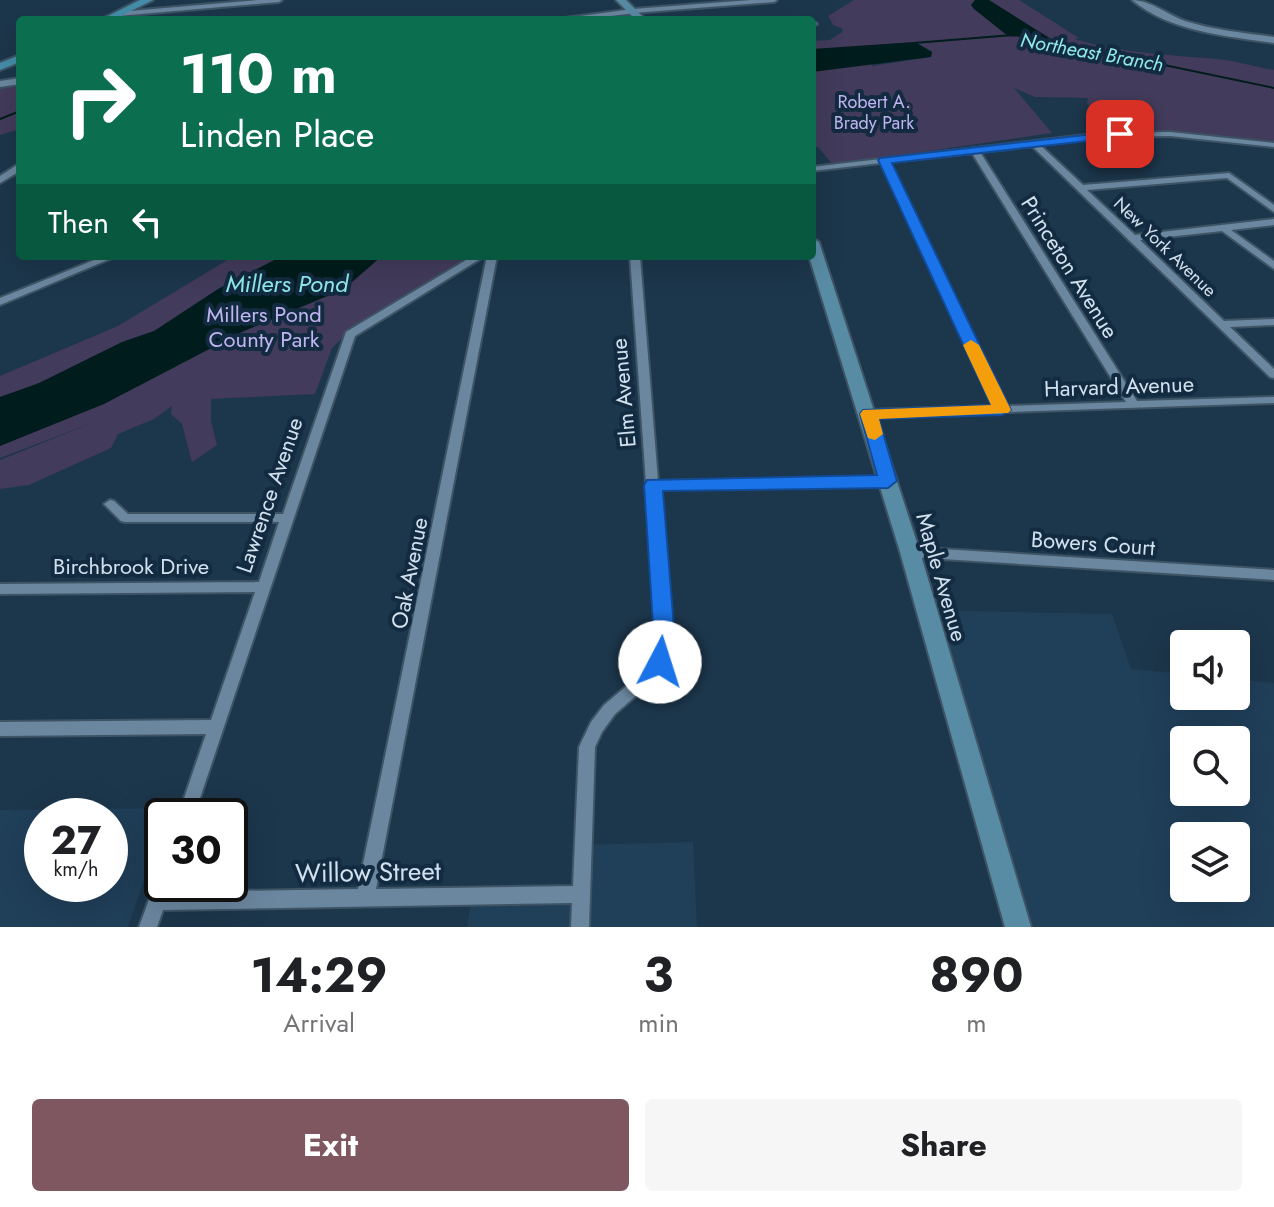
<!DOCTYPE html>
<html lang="en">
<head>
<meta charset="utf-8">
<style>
	:root { --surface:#fff; --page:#f6f6f6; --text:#202124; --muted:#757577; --accent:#7f5761 }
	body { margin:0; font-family:Jost,sans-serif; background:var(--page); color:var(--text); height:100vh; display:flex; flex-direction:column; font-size:30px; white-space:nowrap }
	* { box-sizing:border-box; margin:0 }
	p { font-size:26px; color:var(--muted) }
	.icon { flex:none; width:44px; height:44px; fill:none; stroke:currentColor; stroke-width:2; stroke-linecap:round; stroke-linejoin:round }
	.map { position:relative; height:927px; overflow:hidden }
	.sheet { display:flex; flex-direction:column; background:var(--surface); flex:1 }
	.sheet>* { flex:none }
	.hud { position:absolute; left:16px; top:16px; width:800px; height:244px; border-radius:8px; box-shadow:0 8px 32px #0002; background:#0b6e4f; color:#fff; overflow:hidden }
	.buttons { position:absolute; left:1170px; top:630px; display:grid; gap:16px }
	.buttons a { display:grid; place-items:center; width:80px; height:80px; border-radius:8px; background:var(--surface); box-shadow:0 8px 32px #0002; font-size:40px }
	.speed { position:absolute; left:24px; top:798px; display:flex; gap:16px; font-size:40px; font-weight:700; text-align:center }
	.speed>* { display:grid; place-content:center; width:104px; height:104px; border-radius:50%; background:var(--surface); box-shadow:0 8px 32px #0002; line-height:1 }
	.speed small { font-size:20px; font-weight:400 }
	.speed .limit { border:4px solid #111; border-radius:12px; background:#fff; color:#111 }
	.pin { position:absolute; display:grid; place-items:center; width:68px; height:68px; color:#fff; margin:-34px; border-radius:16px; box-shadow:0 4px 12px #0006 }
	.me { position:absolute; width:88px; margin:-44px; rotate:5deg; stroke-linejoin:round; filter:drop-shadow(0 0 6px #0008) }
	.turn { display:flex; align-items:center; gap:28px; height:168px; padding:0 32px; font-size:36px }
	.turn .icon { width:104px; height:104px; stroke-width:2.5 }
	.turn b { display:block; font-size:56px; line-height:68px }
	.then { display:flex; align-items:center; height:76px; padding:0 32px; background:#0003; gap:16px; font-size:30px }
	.eta { display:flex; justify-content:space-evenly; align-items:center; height:136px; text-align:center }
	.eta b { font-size:48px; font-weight:700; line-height:56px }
	.button { display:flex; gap:16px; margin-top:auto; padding:16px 32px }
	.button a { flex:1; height:92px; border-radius:8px; background:var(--accent); color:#fff; font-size:32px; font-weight:700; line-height:92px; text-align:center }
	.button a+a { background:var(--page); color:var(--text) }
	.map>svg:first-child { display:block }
	.built { fill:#203f59; fill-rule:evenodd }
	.green { fill:#423b5b; fill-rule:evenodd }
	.water { fill:#011c1c }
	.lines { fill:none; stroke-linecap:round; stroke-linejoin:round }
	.stream { stroke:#011c1c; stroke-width:2 }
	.minor-casing { stroke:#3e5465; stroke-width:4 }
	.tertiary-casing { stroke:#3e5465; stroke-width:4 }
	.secondary-casing { stroke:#3e5465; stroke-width:4 }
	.primary-casing { stroke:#3e5465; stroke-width:4 }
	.minor { fill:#6b879f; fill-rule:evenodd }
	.tertiary { fill:#6b879f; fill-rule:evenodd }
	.secondary { fill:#588ba4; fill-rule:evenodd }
	.primary { fill:#458ea9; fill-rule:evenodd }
	.route { fill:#1a73e8; stroke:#114b97; stroke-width:2 }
	.slow { fill:#f59e0b }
	.labels { text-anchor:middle; stroke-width:8; stroke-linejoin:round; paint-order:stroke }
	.far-park-label { font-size:18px; fill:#c0b4f1; stroke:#122b40 }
	.far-street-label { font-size:18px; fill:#d2e1ee; stroke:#122b40 }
	.far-water-label { font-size:20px; font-style:italic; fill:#90eaea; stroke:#122b40 }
	.street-label { font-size:22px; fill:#d2e1ee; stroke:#122b40 }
	.park-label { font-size:22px; fill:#c0b4f1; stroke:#122b40 }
	.water-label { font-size:24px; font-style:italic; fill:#90eaea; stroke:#122b40 }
	.near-street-label { font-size:26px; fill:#d2e1ee; stroke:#122b40 }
</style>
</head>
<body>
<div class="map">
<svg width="1274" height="927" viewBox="0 0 1274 927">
	<rect width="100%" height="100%" fill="#1c364b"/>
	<path class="built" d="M924,610l188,4 19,55 53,5v22h52v-17l38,4v244h-260zM1184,740h52v52h-52zM1184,836h52v52h-52z
		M170,808l-3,8h-5v13l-34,98h-128v-117zM42,816h68v68h-68z
		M693,842l4,85h-230l4,-25 104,-2 2,-55z"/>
	<path class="green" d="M854,0h121l-4,5 37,31h19l-38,-36h30l60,38 -5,1c48,14 95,16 144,20 19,2 38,8 56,11v71l-154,-12 -7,-2 -26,-23 1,-6 -53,-1 -21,-9 38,45 -219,32 -15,-18 -6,1v-107l18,-1 12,-8 1,-3 -10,-4 -5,-9zM915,42l17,10 -2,5 -58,9 7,-21z
		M20,83v46l-20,6v-49z
		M234,256h238l-121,74 -19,18 -17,46 -104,5v22l6,24 -25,17 -10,-38 -11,-10 1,-8 -18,13 -36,15 -7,14 -82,37 -29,4v-29l92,-37 -92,35v-82l118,-50z"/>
	<path class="water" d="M975,0h14l62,39 -43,-3 -34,-27 -3,-4z
		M915,42l17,10 -1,5 -119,15v-23z
		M282,256h100l-38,33 -102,43 -138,72 -104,42v-49l39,-14 83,-41 32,-11 64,-42z"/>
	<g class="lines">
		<path class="stream" d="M1025,36l249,52
			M914,43l99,-8
			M0,119l20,-8"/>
		<g class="minor-casing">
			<path id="minor" d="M258,0h24l-3,2 -161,14 -3,-2 3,-2z
				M751,0h26l-3,2 -141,11 -3,-2 3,-2z
				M812,22l4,1 1,1 -5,2z
				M1170,132l104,11v4l-104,-11 -67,1 -63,8 43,40 146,-12 45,32v7l-47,-34 -140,12 48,45 139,-16v6l-43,5 43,31v8l-52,-38 -82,9 84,81 50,-2v6l-44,2 44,42v9l-4,-1 -238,-231 -52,6 157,249 137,-4v6l-409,14 -2,-3 2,-3 4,-1 126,-4 -114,-243 -69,8v-4l291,-34zM972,153l154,249 -120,4 -117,-244z
				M17,165h3v6l-20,12v-7z
				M104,256h13l-117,49v-7z
				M473,256h12l-130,80 -161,480h-16l28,-82 -206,2v-14l211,-2 44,-128 -255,2v-10l259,-2 20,-60h-154l-4,-1 -17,-17 6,-4 4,1 14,13h155l63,-182z
				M487,256h10l-121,633 197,-3 6,-139 12,-25 13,-17 45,-38 8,-27 -27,-384h10l18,225 230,-4 6,4 -6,4 -229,4 12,151 -6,24 -6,12 -44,38 -13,18 -7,15 -6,180h-18l1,-24 -409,7 -6,17h-18l18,-49 5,-2v8h10l-3,8 189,-3z
				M910,547l364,23v10l-364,-23 -5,-2 -2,-3 2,-3z"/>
		</g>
		<g class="tertiary-casing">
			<path id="tertiary" d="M1132,0c18,0 36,15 53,21 29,9 59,12 89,16v6c-47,-7 -104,-11 -142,-43z
				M633,9l3,4 -60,7h-26z
				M20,78v6l-20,3v-6z"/>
		</g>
		<g class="secondary-casing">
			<path id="secondary" d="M616,0h10l20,20h-10z
				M812,238l7,4 101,310 111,375h-26l-105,-375 -91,-296h3z"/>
		</g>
		<g class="primary-casing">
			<path id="primary" d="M140,0h13l-40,20h-13z
				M20,55v7l-20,8v-7z"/>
		</g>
		<use href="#minor" class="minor"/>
		<use href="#tertiary" class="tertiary"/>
		<use href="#secondary" class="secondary"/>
		<use href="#primary" class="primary"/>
	</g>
	<path class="route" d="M1120,131l5,3 -1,3 -232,26 119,247 -9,5 -123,4 18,62 -9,7 -225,3 12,149 -7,29 -8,2 -8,-2 -3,-7 5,-22 -10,-155 3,-5 230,-5 -17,-61 3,-4 128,-5 -113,-245 2,-2z"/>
	<path class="slow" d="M971,340l8,5 32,65 -3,3 -129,6 4,15 -8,6 -7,-2 -8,-24 3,-4 128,-5 -28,-60z"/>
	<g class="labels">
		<g class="far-park-label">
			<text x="874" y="108">Robert A.<tspan x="874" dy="21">Brady Park</tspan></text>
		</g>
		<g class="far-street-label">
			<text transform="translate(1165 247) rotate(44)" y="6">New York Avenue</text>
		</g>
		<g class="far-water-label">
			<text transform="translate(1092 52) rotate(10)" y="7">Northeast Branch</text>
		</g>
		<g class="street-label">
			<text transform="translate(1070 267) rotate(58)" y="8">Princeton Avenue</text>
			<text transform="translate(1119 386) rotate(-2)" y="8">Harvard Avenue</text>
			<text transform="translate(623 393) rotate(-95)" y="8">Elm Avenue</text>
			<text transform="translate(269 495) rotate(-71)" y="8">Lawrence Avenue</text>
			<text transform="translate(1093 543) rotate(4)" y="8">Bowers Court</text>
			<text x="131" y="574">Birchbrook Drive</text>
			<text transform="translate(409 573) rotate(-79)" y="8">Oak Avenue</text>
			<text transform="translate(942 577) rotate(74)" y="8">Maple Avenue</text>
		</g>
		<g class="park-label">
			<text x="264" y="322">Millers Pond<tspan x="264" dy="25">County Park</tspan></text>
		</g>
		<g class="water-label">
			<text x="287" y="292">Millers Pond</text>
		</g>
		<g class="near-street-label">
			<text transform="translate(368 872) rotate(-1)" y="9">Willow Street</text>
		</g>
	</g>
</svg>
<div class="buttons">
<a><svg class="icon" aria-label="sound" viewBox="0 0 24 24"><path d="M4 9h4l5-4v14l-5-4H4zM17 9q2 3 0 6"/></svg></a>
<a><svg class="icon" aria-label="search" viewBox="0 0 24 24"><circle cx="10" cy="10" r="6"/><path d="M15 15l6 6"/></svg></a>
<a><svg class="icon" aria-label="layers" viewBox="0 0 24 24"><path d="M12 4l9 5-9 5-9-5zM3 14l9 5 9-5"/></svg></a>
</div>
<div class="speed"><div>27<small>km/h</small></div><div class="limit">30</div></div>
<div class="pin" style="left:1120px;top:134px;background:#d93025"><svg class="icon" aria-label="arrive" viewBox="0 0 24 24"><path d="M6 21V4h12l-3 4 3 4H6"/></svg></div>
<svg class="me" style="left:660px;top:662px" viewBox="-20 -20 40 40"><circle r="19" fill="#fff"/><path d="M0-13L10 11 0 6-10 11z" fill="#1a73e8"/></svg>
<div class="hud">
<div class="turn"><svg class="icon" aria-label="right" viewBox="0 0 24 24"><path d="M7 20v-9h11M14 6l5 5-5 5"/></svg><div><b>110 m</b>Linden Place</div></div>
<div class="then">Then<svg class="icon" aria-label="left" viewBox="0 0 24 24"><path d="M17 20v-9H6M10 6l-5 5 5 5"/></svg></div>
</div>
</div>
<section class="sheet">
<div class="eta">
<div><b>14:29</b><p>Arrival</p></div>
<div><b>3</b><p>min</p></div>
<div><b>890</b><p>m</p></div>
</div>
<div class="button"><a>Exit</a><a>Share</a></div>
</section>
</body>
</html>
